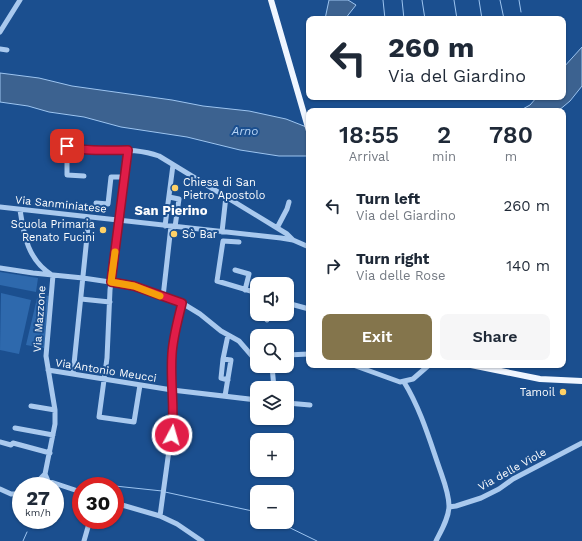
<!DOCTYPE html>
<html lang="en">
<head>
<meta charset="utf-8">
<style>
	:root { --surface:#fff; --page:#f6f6f7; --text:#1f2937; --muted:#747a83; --accent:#84754c }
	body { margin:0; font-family:"Work Sans",sans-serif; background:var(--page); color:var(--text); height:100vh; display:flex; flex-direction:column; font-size:15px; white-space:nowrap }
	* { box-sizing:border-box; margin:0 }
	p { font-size:13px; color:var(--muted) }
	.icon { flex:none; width:22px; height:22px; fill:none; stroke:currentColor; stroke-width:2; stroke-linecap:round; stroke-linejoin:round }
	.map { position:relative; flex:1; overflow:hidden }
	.details { position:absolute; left:306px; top:108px; width:260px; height:260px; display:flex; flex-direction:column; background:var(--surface); border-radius:8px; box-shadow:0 1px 3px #0004 }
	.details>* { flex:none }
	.banner { position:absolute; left:306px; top:16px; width:260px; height:84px; border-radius:8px; box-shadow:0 1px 3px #0004; background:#fff; color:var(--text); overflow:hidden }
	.buttons { position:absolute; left:250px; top:277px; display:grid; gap:8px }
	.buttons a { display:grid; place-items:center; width:44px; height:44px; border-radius:8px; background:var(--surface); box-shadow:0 1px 3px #0004; font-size:20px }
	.speed { position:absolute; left:12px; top:477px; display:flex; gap:8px; font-size:20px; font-weight:700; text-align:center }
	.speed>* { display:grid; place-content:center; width:52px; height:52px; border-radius:50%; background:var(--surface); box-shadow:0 1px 3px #0004; line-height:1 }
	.speed small { font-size:10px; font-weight:400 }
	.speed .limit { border:6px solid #d22; background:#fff; color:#111 }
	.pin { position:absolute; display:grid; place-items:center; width:34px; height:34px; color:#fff; margin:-17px; border-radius:8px; box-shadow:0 2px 6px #0006 }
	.me { position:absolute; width:44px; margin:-22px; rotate:6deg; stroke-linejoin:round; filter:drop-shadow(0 0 3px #0008) }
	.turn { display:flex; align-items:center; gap:14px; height:84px; padding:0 16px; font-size:18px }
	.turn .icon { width:52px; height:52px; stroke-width:2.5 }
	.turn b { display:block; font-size:28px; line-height:34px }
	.eta { display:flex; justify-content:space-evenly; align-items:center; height:68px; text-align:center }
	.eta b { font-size:24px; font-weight:600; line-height:28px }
	.cta { display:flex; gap:8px; margin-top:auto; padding:8px 16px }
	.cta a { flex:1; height:46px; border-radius:8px; background:var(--accent); color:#fff; font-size:16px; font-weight:600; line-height:46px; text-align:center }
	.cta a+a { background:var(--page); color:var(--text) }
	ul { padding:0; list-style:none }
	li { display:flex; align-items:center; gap:12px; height:60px; padding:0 16px }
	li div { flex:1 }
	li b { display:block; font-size:15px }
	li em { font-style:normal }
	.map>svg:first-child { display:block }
	.green { fill:#2e69ad }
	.water { fill:#3c6290; stroke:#9cc4f0 }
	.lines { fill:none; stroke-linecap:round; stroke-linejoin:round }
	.stream { stroke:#9cc4f0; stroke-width:1 }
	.minor { stroke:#a9c9ee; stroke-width:5 }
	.major { stroke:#f0f6ff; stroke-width:6 }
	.route-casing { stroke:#92132f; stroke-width:10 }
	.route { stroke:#e11d48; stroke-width:7 }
	.slow { stroke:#f59e0b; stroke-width:7 }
	.poi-dot { fill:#ffd166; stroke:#1b4f8f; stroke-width:1.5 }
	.labels { text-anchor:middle; stroke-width:4; stroke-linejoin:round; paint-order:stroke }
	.poi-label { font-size:11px; fill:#fff; stroke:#1b4f8f; text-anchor:start }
	.street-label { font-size:11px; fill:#fff; stroke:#1b4f8f }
	.water-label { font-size:12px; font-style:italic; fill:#b5d3f5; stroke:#1b4f8f }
	.quarter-label { font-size:13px; font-weight:bold; fill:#fff; stroke:#1b4f8f }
</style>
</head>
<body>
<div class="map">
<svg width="582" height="541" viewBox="0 0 582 541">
	<rect width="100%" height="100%" fill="#1b4f8f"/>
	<path class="green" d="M0,272l38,6 -2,14 -36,-7z
		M1,293l30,7 -12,54 -19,-4z
		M38,294l11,2 -5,52 -18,-3z"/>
	<path class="water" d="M329,0h19l8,5 -11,14h-20z
		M582,47v39l-12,15 -12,10h-39l11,-6 7,-8h26v-29z
		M0,73l39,5 33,8 100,14 31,6 46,5 37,8 23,9v28h-30l-39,-6 -53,-13 -66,-10 -37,-10 -35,-5 -21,-6 -28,-4z"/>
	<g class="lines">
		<path class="stream" d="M383,0l2,19
			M402,0l2,19
			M422,0l3,19
			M454,0l3,19
			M479,0l3,19
			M500,0l4,19
			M519,0l2,12
			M101,485l12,1
			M115,486l47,5
			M165,492l92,20
			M278,522l39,19
			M23,541l4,-9"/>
		<path class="minor" d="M0,32l20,-32
			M0,49l7,1
			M128,150l-18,140 -3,68 -8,59 35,5 6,-37
			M84,176l-17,-1v-29c9,4 21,3 31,3 21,1 41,0 61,7l128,78 6,6
			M169,197l10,2 -4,28
			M96,203l12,1 3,-27h14
			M0,207l281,31 12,2 16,7
			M20,210c4,26 8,50 32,65
			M165,226l8,-61
			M277,228l10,-19 2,-7
			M222,232l4,-36
			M239,242l-16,-1 -6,40 40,12
			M0,268l33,5 50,5 47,7 52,18 18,11 21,17 18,10 13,15 5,2
			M235,270l14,4 -4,16
			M163,297l8,-71
			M81,299l29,3
			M287,303l22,6
			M267,320l1,-6
			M287,355l22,-1
			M223,359l-2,19 7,2
			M353,365l47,17 13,-3 16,-14
			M272,366l2,22
			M48,370l124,20 85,10
			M73,374l16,-157
			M404,382c16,26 25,56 35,85 4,12 10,26 10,39 0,12 -8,25 -13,35
			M225,396l6,-36 -8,-1 5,-24
			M287,403l23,2
			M31,406l24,4
			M15,428l38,7
			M0,442l11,3 2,-2 37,10
			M45,474l3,7 33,11
			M33,486l12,-12 10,-50v-14l-9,-54 7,-81
			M0,489l11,5h10
			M115,503l45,13 17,8 25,17
			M449,507l7,-1 25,-8 18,-9 14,-10 69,-36
			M160,516l13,-95 -1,-67 2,-16 8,-35
			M84,541l6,-21"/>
		<path class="major" d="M271,0l38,131
			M471,365l69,14 42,2"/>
	</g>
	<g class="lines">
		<g class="route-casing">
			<path id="route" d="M67,146c12,6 46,4 61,4l-17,132 23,4 48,17c-4,17 -9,34 -10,51 -2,28 3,54 0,81"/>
		</g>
		<use href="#route" class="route"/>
		<path class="slow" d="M115,252l-4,30 23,4 26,10"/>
	</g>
	<g class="poi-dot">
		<circle cx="175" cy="188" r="4"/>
		<circle cx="103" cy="230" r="4"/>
		<circle cx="174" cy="234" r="4"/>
		<circle cx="563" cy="392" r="4"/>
	</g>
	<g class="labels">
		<g class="poi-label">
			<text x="183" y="186">Chiesa di San<tspan x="183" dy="13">Pietro Apostolo</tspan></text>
			<text x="95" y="228" text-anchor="end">Scuola Primaria<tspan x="95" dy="13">Renato Fucini</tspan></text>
			<text x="182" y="238">Sò Bar</text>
			<text x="555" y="396" text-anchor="end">Tamoil</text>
		</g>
		<g class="street-label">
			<text transform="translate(61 204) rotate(6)" y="4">Via Sanminiatese</text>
			<text transform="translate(39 319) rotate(-86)" y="4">Via Mazzone</text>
			<text transform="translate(106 370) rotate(9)" y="4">Via Antonio Meucci</text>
			<text transform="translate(512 469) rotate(-29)" y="4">Via delle Viole</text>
		</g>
		<g class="water-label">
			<text x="245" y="135">Arno</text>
		</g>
		<g class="quarter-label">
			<text x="171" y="215">San Pierino</text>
		</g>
	</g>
</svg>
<div class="buttons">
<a><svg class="icon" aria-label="sound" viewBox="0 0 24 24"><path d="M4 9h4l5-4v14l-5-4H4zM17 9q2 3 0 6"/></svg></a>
<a><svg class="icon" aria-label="search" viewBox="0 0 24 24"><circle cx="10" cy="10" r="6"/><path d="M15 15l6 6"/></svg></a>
<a><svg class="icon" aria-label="layers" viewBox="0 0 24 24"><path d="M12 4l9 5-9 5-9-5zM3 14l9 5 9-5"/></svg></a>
<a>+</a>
<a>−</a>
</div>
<div class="speed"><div>27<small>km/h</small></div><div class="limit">30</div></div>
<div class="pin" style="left:67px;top:146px;background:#d93025"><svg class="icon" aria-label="arrive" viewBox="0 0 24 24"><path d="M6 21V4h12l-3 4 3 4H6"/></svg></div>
<svg class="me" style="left:172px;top:435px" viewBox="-20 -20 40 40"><circle r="17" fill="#e11d48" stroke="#fff" stroke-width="3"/><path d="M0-11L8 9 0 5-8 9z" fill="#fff"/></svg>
<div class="banner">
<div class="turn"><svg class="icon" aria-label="left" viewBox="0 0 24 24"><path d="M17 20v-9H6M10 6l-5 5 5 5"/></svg><div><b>260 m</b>Via del Giardino</div></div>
</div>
<section class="details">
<div class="eta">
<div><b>18:55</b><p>Arrival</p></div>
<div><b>2</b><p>min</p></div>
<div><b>780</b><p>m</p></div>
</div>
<ul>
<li><svg class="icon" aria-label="left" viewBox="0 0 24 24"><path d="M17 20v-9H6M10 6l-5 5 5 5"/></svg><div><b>Turn left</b><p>Via del Giardino</p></div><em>260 m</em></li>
<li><svg class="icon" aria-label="right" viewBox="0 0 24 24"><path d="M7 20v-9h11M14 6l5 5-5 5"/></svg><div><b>Turn right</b><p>Via delle Rose</p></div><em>140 m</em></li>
</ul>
<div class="cta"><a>Exit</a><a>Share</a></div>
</section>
</div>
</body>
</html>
